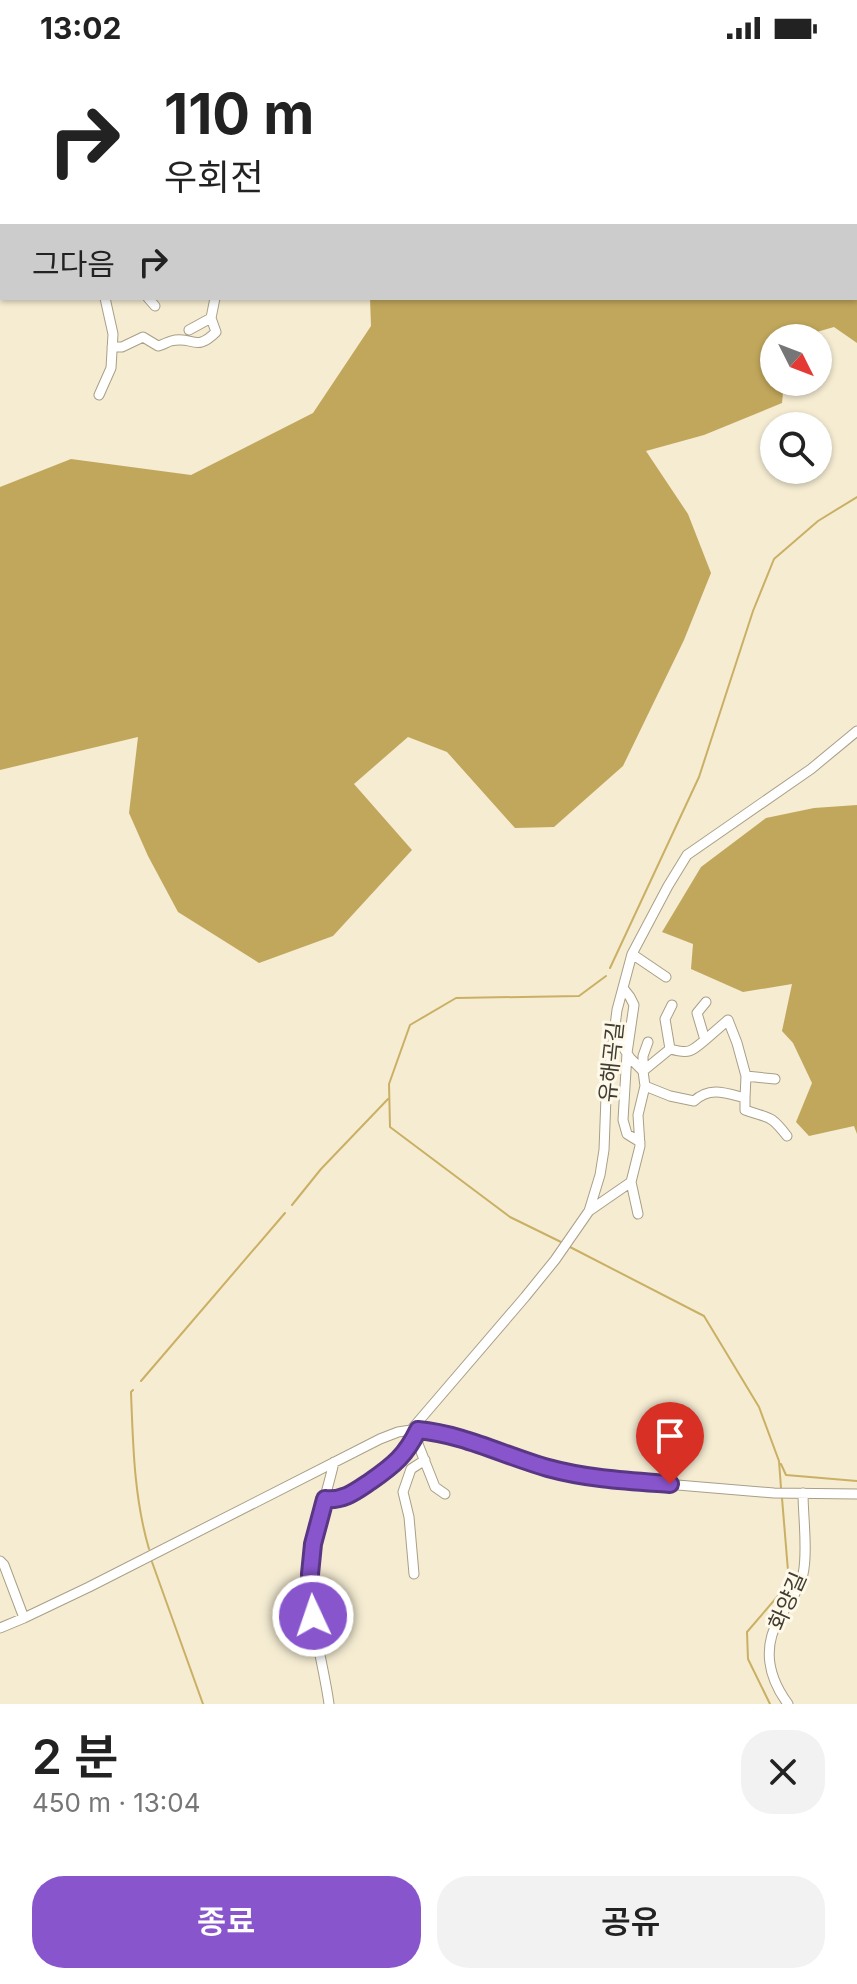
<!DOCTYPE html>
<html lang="ko">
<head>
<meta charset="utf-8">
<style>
	:root { --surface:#fff; --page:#f2f2f2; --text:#222; --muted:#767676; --accent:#8955cd }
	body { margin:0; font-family:Inter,"Noto Sans KR",sans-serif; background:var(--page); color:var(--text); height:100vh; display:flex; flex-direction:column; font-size:30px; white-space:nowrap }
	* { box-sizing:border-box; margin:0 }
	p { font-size:26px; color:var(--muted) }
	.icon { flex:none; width:44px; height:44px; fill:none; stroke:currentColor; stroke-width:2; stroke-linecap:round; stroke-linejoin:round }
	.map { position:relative; height:1648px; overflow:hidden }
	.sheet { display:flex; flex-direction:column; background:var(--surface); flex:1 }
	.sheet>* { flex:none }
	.hud { position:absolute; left:0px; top:0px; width:858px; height:244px; box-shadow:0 2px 6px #0004; background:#fff; color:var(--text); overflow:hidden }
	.needle { width:52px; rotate:132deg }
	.buttons { position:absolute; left:760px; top:268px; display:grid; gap:16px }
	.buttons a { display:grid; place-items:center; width:72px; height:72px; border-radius:50%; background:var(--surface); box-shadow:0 2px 6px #0004; font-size:40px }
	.pin { position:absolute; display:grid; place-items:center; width:68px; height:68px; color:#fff; margin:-82px -34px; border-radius:50% 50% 50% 0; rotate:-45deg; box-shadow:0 0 8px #0007 }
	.pin .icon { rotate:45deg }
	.me { position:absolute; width:88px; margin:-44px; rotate:357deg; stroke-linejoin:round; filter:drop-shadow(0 0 6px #0008) }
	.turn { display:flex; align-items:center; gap:28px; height:168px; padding:0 32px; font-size:36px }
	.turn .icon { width:104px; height:104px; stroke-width:2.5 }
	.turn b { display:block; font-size:56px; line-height:68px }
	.then { display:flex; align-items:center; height:76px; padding:0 32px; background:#0003; gap:16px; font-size:30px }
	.round { display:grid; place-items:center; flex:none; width:84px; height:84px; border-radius:32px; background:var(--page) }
	.summary { display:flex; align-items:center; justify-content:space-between; height:136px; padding:0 32px }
	h1 { font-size:48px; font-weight:600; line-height:60px }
	.button { display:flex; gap:16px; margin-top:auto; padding:16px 32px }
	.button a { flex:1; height:92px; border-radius:32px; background:var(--accent); color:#fff; font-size:32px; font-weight:600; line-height:92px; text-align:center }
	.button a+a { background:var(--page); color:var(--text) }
	.status { display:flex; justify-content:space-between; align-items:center; height:56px; padding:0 40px; background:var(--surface); direction:ltr }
	.status svg { height:22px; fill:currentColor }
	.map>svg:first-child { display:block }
	.forest { fill:#c1a75c }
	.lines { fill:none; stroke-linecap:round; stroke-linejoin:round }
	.stream { stroke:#cab064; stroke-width:2 }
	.minor-casing { stroke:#a89f87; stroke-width:11 }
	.minor { stroke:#fff; stroke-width:9 }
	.route-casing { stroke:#593785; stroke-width:20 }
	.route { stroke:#8955cd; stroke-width:14 }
	.labels { text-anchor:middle; stroke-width:6; stroke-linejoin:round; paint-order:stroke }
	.street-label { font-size:22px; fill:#403d32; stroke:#fff9ea }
</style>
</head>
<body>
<div class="status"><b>13:02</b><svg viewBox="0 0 49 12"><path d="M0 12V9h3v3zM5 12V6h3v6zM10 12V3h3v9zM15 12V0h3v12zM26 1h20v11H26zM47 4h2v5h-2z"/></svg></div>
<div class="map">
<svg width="857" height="1648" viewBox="0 0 857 1648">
	<rect width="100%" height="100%" fill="#f5ecd2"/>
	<path class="forest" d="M794,0h63v287l-23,-16 -38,11h-22v44h10l-2,21 -78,32 -58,16 42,63 23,59 -27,67 -61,126 -69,61 -39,1 -68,-76 -39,-15 -54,47 58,66 -79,86 -74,27 -81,-51 -30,-56 -19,-43 9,-76 -138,33v-283l71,-28 120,16 122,-62 58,-87 -1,-28h486v-240h-64z
		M857,749v329l-3,-8 -45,10 -13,-14 16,-39 -19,-40 -11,-12 10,-47 -49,8 -52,-23 2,-25 -31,-12 39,-65 65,-49 48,-10z"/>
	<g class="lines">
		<path class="stream" d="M610,912l89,-191 54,-166 21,-52 44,-38 39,-24
			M292,1149l29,-36 67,-70
			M561,1186l-51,-25 -120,-90 -1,-43 21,-59 46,-27 123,-2 27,-20
			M570,1191l134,69 55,91 20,54 2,27
			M141,1325l144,-168
			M133,1334l-2,2c2,53 3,106 18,157
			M781,1408l5,11 71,6
			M152,1506l51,142
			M770,1648l-22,-45 -1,-27 42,-49 -7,-85"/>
		<g class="minor-casing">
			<path id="minor" d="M505,0l7,2
				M398,2l3,-2
				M0,226l2,-1
				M148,242l7,8
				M189,274l22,-12
				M112,291h10l21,-10 15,9c5,-1 9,-4 13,-5 22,-6 24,12 45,-9l-5,-14 4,-20
				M99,339l12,-27 2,-34 -8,-36
				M632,898l34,23
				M623,932l7,9 4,8 -7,48 -4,67 4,14 13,8
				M705,984l23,-20 9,23 9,33 -1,22
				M670,993c19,5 21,3 35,-9l-8,-27 9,-11
				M643,1015l27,-22 -5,-30 7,-14
				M643,1015v-15l5,-14
				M746,1020l29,3
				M645,1030l25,10 24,5c16,-15 32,-8 51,-3v12c25,9 25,4 42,26
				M631,1126l7,32
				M589,1155l42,-29 9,-36 -2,-31 7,-29 -2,-15 -13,-13 -16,-25
				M411,1374l114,-133 30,-37 34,-49 11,-36 4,-25 2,-53 11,-87 15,-56 36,-68 19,-31 124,-86 46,-38
				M418,1378v10l17,43 10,7
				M325,1443c19,2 31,-8 46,-18 22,-16 35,-26 47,-51
				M0,1505l4,4 20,53
				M414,1518l-5,-57 -6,-25 8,-23 14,-9
				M0,1572l24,-10 65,-31 291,-148 18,-7 13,-2 30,3 106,35 35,9 192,16 83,1
				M329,1648c-6,-44 -21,-88 -19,-134 2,-37 16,-72 24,-108
				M788,1648c-20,-27 -26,-57 -8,-87 8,-13 19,-27 23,-43 5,-22 0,-58 0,-81"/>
		</g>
		<use href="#minor" class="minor"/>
	</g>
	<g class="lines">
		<g class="route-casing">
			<path id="route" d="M313,1560l-3,-42 3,-30 12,-45c19,2 31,-8 46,-18 23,-16 35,-26 47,-51 45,4 87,26 130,38 40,11 81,13 122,16"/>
		</g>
		<use href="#route" class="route"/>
	</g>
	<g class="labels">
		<g class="street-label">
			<text transform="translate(611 1006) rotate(-84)" y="8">유해곡길</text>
			<text transform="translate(787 1545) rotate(-66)" y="8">화양길</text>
		</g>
	</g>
</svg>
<div class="buttons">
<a><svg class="needle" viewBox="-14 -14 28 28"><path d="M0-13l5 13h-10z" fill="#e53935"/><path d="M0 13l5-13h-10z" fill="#767676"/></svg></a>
<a><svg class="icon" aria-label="search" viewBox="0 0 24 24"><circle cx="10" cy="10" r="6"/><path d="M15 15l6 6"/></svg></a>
</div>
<div class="pin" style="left:670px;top:1428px;background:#d93025"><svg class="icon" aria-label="arrive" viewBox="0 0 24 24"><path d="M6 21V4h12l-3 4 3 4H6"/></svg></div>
<svg class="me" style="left:313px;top:1560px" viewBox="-20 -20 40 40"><circle r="17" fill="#8955cd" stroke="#fff" stroke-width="3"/><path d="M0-11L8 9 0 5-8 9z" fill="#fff"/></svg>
<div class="hud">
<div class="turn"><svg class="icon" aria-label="right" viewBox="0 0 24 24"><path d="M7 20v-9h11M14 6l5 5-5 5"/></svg><div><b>110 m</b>우회전</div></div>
<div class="then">그다음<svg class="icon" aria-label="right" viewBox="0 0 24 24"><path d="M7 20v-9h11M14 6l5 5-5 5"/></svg></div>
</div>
</div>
<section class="sheet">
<div class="summary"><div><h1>2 분</h1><p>450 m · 13:04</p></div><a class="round"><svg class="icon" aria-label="close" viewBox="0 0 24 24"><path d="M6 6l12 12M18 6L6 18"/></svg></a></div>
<div class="button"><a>종료</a><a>공유</a></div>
</section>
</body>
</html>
